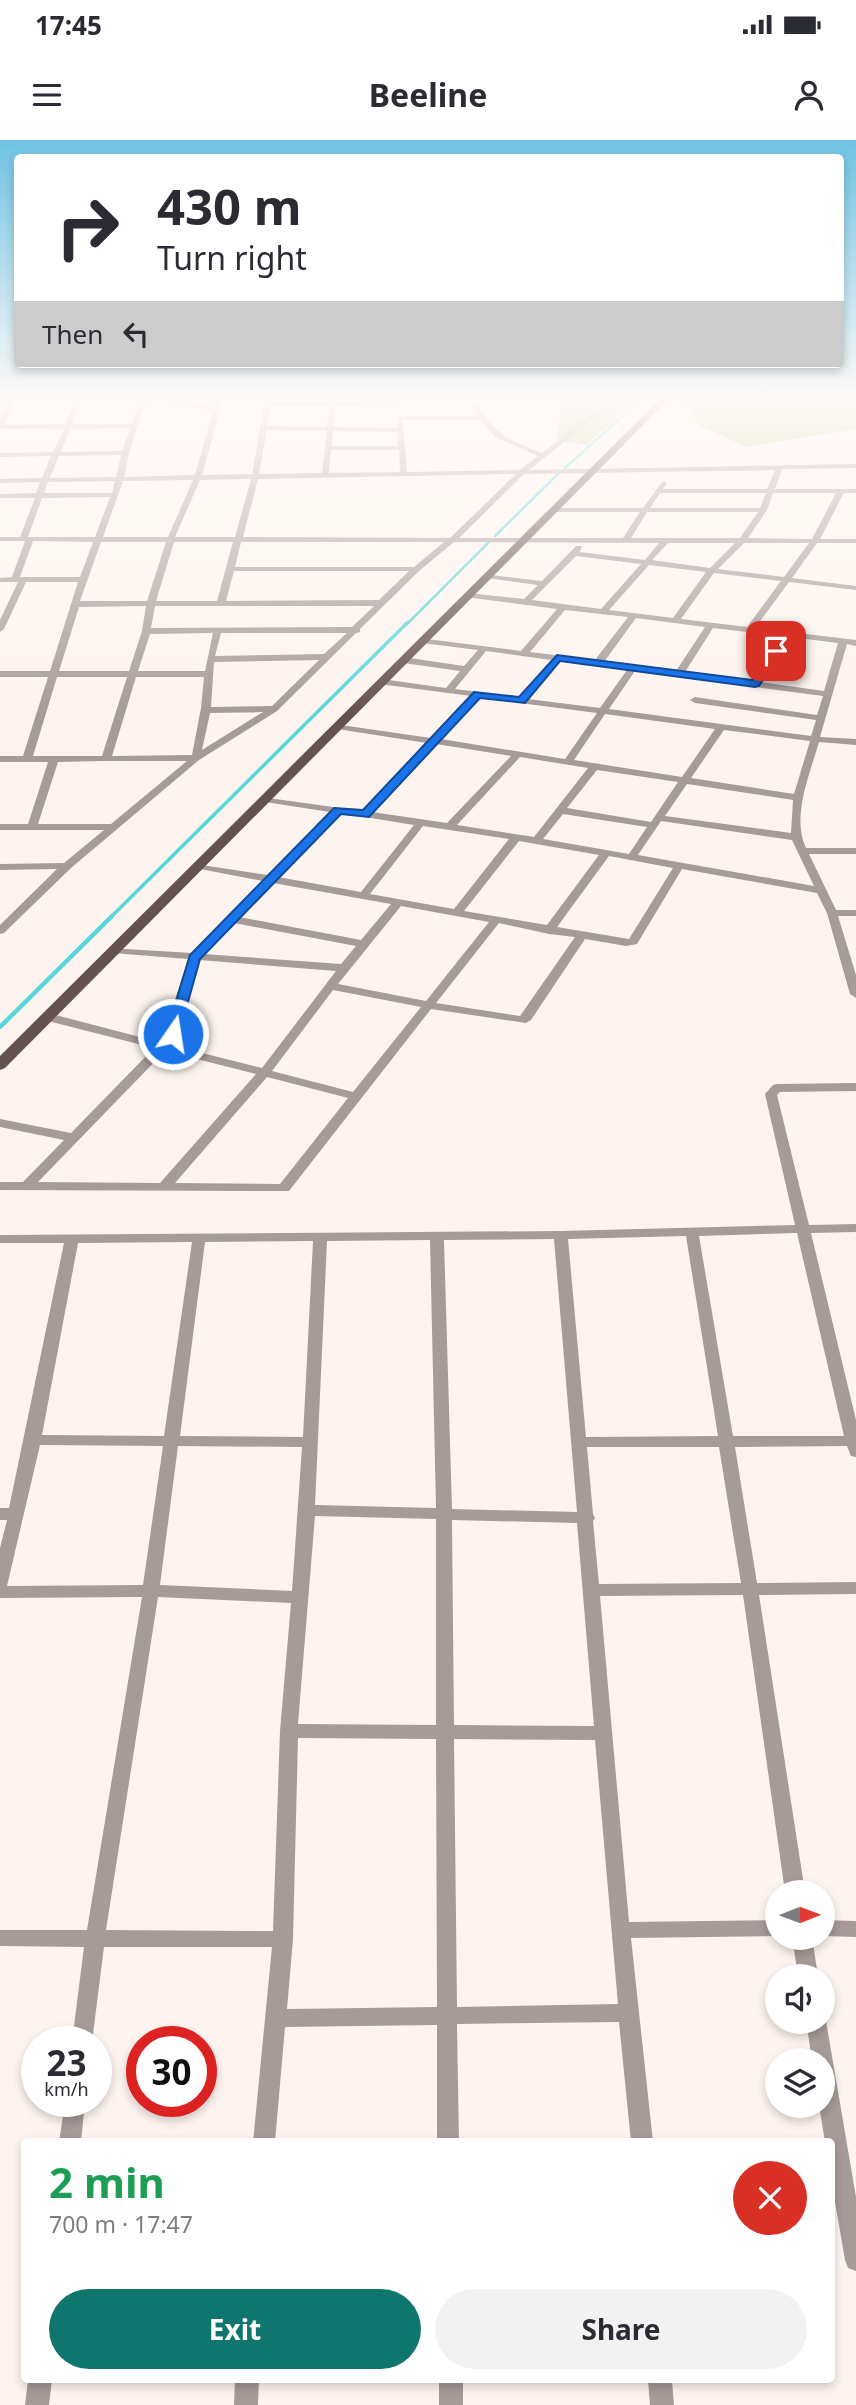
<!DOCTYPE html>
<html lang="en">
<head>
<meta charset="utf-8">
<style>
	:root { --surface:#fff; --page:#f2f2f3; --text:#2b2b33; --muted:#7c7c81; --accent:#0f766e }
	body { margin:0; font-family:"Noto Sans",sans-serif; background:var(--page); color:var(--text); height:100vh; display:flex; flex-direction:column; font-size:26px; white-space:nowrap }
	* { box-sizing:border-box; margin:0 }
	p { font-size:23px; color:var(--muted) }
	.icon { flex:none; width:38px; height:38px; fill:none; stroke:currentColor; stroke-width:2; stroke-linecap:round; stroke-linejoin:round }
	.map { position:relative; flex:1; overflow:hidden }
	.sheet { position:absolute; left:21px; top:1998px; width:814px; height:245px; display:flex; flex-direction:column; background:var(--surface); border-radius:7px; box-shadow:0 4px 10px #0003 }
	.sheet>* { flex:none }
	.hud { position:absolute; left:14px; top:14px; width:830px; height:214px; border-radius:7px; box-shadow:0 4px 10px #0003; background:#fff; color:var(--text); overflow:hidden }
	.needle { width:46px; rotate:89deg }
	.tools { position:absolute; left:765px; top:1740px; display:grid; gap:14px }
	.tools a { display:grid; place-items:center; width:70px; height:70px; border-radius:50%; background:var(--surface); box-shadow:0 4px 10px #0003; font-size:35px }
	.speed { position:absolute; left:21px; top:1886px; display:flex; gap:14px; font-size:35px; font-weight:700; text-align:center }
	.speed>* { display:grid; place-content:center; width:91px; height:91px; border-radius:50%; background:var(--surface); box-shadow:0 4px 10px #0003; line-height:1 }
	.speed small { font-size:18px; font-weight:400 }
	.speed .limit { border:10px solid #d22; background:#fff; color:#111 }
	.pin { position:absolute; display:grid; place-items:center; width:60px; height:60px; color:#fff; margin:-30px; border-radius:14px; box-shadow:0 4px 10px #0006 }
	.me { position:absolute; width:77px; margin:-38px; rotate:13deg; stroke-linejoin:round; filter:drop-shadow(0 0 5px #0008) }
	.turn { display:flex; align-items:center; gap:24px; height:147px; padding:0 28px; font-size:32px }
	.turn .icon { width:91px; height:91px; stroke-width:2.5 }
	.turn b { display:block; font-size:49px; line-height:60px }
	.then { display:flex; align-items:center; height:66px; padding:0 28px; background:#0003; gap:14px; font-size:26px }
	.round { display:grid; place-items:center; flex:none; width:74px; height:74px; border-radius:37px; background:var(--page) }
	.headline { display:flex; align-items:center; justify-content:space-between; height:119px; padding:0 28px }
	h1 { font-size:42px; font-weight:700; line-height:52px; color:#1e9e55 }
	.primary-button { display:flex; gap:14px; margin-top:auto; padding:14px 28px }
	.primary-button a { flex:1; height:80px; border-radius:42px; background:var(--accent); color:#fff; font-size:28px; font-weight:700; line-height:80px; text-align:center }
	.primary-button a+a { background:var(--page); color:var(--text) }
	.status { display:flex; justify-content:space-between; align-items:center; height:49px; padding:0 35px; background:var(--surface); direction:ltr }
	.status svg { height:19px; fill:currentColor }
	header { display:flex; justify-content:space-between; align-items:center; height:91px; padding:0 28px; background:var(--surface); font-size:32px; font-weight:700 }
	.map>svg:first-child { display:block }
	.green { fill:#c4c88a }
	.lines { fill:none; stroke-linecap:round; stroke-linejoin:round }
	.stream-far2 { stroke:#57d7da; stroke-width:2.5 }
	.stream-far1 { stroke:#57d7da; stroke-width:3.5 }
	.stream { stroke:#57d7da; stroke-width:4.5 }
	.minor { fill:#a79b99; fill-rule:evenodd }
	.primary { fill:#65514e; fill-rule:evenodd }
	.route { fill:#1a73e8; stroke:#114b97; stroke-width:2 }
</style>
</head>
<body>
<div class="status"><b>17:45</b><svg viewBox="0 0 49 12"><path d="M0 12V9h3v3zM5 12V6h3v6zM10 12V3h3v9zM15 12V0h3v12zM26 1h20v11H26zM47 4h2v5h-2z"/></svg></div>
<header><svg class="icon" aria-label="menu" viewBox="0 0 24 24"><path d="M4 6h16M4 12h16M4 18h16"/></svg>Beeline<svg class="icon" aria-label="person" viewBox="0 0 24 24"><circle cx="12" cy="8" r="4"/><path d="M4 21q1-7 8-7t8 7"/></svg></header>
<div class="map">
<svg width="856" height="2265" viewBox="0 0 856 2265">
	<rect width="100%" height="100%" fill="#fef4ef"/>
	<path class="green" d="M563,256h78l-55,49 -30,-5z
		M682,256h174v33l-109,18 -49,-22z"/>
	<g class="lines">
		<path class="stream-far2" d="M565,328l80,-72
			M495,396l65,-64
			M406,485l84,-84"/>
		<path class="stream-far1" d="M110,778l297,-295"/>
		<path class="stream" d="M0,887l112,-111"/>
		<path class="minor" d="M0,256h155l59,12 4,-12h6l-22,79 50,-1 14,-78h6l-1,6h59l1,-6h6v6h63l2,3 -66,1 -2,21 63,1v-6l3,-2 -3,-2 3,-2h77l-10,-20h6c18,36 33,43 69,57l58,-46 4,-8 -2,-3h6l2,3 -5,10 -76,61 327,-6v4l-74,1 -7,20h81v4h-12l-24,46h36v4h-39l-25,35 64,8v4l-67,-8 -34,46 101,12v6l-9,-2 -27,93 36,2v6l-37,-3c-9,32 -28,74 -13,106h50v6h-47l27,56h20v6h-18l18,59v23l-6,-4 -23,-81 -10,-20 -135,-24 -45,75 -11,2 -41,-7 -54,81 -5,3 -95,-14 -142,182 -289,-1v-8h23l41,-42 -64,-13v-8l71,14 83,-85 -110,-28v-6l4,-1 111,29 4,-4 25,-79 -75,-6 -4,-1v-4l83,5 71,-72 -68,-13v-4l73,11 62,-63 -65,-10 -5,-3 1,-2 101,14 65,-68 -90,-14 -3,-1v-4l97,14 40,-42 -92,-12 -2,-2 5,-3 64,9 14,-17 -57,-8 -4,-3 4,-3 61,9 14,-16 -56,-7 -3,-1v-4l102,13 36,-42 -92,-12v-4h3l56,6 14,-14 -51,-7 -4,-2 1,-2 58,7 34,-35h6l-2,6 65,8 14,-17 -205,-1 -35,29 -59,58v3l-4,1 -79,78 -78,49 -128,108 -67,65 -4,1v-9l57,-56 -57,1v-6l64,-1 40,-33h-104v-6h28l20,-62h-48v-6h23l25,-79h-48v-6h50l28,-89h-52l-22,47 -4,3v-12l18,-38h-18v-4l12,-1 13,-36h-25v-4h20l15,-39h-35v-4l36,-1 4,-11 -40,1v-4l42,-1 9,-22 -51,1v-4l53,-1 11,-23h-64v-10l9,-20h-9zM77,258l-12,26 -61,1 12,-26zM83,258h58l-9,26h-60zM147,258l66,13 -18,64 -71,2 5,-24zM271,266h58l-2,21 -60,-1zM400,280h80l15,17 43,19 -18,14 -113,2 -4,-50zM130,288l-8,23 -61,1 9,-23zM267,290l60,1 -5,42 -63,1zM333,291l64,1 1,14h-66zM331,310h68l1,22 -71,1zM121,315l-5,22 -66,1 9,-22zM775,330l-8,19h-104l4,-6 -4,-2 -20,27h-89l-4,2 4,2h86l-17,26h-164l65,-64zM516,334l-66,64 -207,-1 15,-58zM251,339l-16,58h-60l25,-57zM193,340l-25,57h-65l20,-56zM115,341l-3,12h-68l4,-11zM660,353h106l-6,15h-110zM773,353h63l-24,46 -64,-1 19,-28zM110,357l-15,40h-67l14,-39zM647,372h111l-18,26h-109zM33,401l60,1 -13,35h-60zM101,402h65l-19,59h-67zM174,402h59l-16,59h-61zM241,402h203l-30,25h-179zM668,403h67l-25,25 -58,-8zM744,403h65l-25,34 -66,-8zM576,416l65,8 -40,45 -69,-9zM649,425l57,7 -33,46 -64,-8zM234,431h175l-30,29 -153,1zM714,433l67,8 -34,46 -66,-8zM146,466l-4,25 -13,40h-70l20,-64zM155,466h219l-22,21 -201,1zM565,470l63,7 -33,43 -65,-8zM636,478l69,9 -29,44 -72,-9zM713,488l69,8 -30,45 -67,-9zM213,493l-8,38h-67l12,-37zM221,493h126l-23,21 -109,2zM790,497l48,6 -14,48 -63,-9zM486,511l65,9 -32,37 -64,-8zM319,520l-47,46 -61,1 3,-45zM559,521l68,9 -27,38 -72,-9zM635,531l188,25 -6,19 -122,-18 -5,3 5,3 121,17 -5,16 -202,-27zM57,537h70l-25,79h-69zM136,537h68l-3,31 -9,47 -80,1zM480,558l117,15 -32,46 -124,-20zM263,572l-61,38 8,-37zM605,574l110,15 -33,48 -108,-17zM724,590l86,11 -16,53 -103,-16zM436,604l75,12 -64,67 -75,-11zM520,617l68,11 -54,69 -77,-12zM104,621h83l-76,63h-73l20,-62zM597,630l81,12 -27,40 -84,-14zM687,644l106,16 -2,33 -126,-17zM340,673l74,12 -53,67 -83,-15zM563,674l84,13 -18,27 -86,-15zM661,681l131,19 22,46 -176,-31zM423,686l86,13 -55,70 -84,-15zM519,701l80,14 -52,70 -83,-14zM609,716l64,12 -44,71 -72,-12zM273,743l118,21 -30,36 -122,-23zM401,766l88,16 -63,79 -88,-17zM234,783l122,23 -15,18 -137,-10zM499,783l50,11 26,3 -55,79 -84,-13zM199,820l137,11 -74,97 -92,-23 5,-6zM333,850l88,17 -68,85 -81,-21zM165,911l91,23 -96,109 -122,-1zM267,937l81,21 -68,86 -105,-1z
			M856,943v8l-76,1 -3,3 32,130 47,-1v8l-45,1 45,187v37l-5,-1 -4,-10 -112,1 22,136 99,-1v12l-97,1 46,297h-20l-42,-297 -143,1 29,326 148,-2v16l-146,2 22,204h-22l-12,-120 -162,2 2,118h-22v-117l-152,2 -10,115h-22l19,-195h-168l-12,95h-20l12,-95 -84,-1v-16h87l55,-333 -142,1v-50l7,-28h-7v-12h9l55,-265h-64v-8l561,-4 234,-6 -30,-131 8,-9 4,-1zM797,1093l47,203h-111l-34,-200zM686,1096l32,200 -132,1 -18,-198zM554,1099l23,273 -125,-3 -8,-269zM430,1100l6,268 -121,-3 12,-264zM313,1101l-10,196 -123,-1 25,-194zM192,1102l-28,194 -122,-1 36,-192zM40,1305l123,1 -20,139 -136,1zM178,1306l124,1 -10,144 -132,-6zM587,1307h132l22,136 -142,1 -6,-63 2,-3 -2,-4zM315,1376l121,3v206l-138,-1zM452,1380l125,3 17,203 -140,-1zM158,1457l133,6 -11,128 -7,200 -167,-1zM298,1598l138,1 1,268 -150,2 6,-70zM454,1599l141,1 23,264 -161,3z
			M822,1780l34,1v16l-34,-1z
			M792,1797h20l6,39h-20z
			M822,1875l4,6 30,176v74l-8,-3 -3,-8 -14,-81v-37h-6l-6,-37h3v-45h-10l-6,-39h16z
			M65,1962h20l-4,40h-22z
			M28,2240h24l-3,25h-24z
			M235,2240h24l-1,25h-24z
			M439,2240h24v25h-24z
			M648,2240h24l2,25h-24z"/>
		<path class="primary" d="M663,256h9l-667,672 -5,2v-14z"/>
	</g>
	<linearGradient id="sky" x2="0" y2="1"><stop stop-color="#6ec2e2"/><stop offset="0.45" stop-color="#fffaf8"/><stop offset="1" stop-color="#fffaf8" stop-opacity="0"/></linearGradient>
	<rect width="856" height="573" fill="url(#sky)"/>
	<path class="route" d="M773,509l8,2 -22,35 -4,1 -195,-26 -35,42 -45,-5 -111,119 -28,-3 -141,145 -21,75 -6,4 -7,-4 24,-79 144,-147 29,2 111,-118 45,5 38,-42 195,25z"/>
</svg>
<div class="tools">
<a><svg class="needle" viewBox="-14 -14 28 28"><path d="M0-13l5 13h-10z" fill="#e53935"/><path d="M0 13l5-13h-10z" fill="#7c7c81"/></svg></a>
<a><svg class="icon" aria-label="sound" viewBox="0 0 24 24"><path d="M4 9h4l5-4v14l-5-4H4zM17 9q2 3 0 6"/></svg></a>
<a><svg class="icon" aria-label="layers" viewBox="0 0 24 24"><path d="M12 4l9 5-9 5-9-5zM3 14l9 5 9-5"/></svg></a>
</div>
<div class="speed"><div>23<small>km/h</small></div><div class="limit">30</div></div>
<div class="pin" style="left:776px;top:511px;background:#d93025"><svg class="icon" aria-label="arrive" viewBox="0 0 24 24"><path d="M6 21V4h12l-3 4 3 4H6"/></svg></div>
<svg class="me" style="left:173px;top:894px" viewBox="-20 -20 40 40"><circle r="17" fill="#1a73e8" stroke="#fff" stroke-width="3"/><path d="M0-11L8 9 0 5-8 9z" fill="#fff"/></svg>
<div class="hud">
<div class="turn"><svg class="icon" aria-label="right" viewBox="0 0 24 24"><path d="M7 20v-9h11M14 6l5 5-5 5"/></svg><div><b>430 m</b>Turn right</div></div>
<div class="then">Then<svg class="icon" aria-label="left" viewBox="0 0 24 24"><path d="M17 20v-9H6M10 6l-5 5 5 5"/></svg></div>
</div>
<section class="sheet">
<div class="headline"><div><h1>2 min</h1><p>700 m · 17:47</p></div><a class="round" style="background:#d93025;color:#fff"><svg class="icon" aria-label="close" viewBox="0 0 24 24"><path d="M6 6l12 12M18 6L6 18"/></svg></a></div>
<div class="primary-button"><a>Exit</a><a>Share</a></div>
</section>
</div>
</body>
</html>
